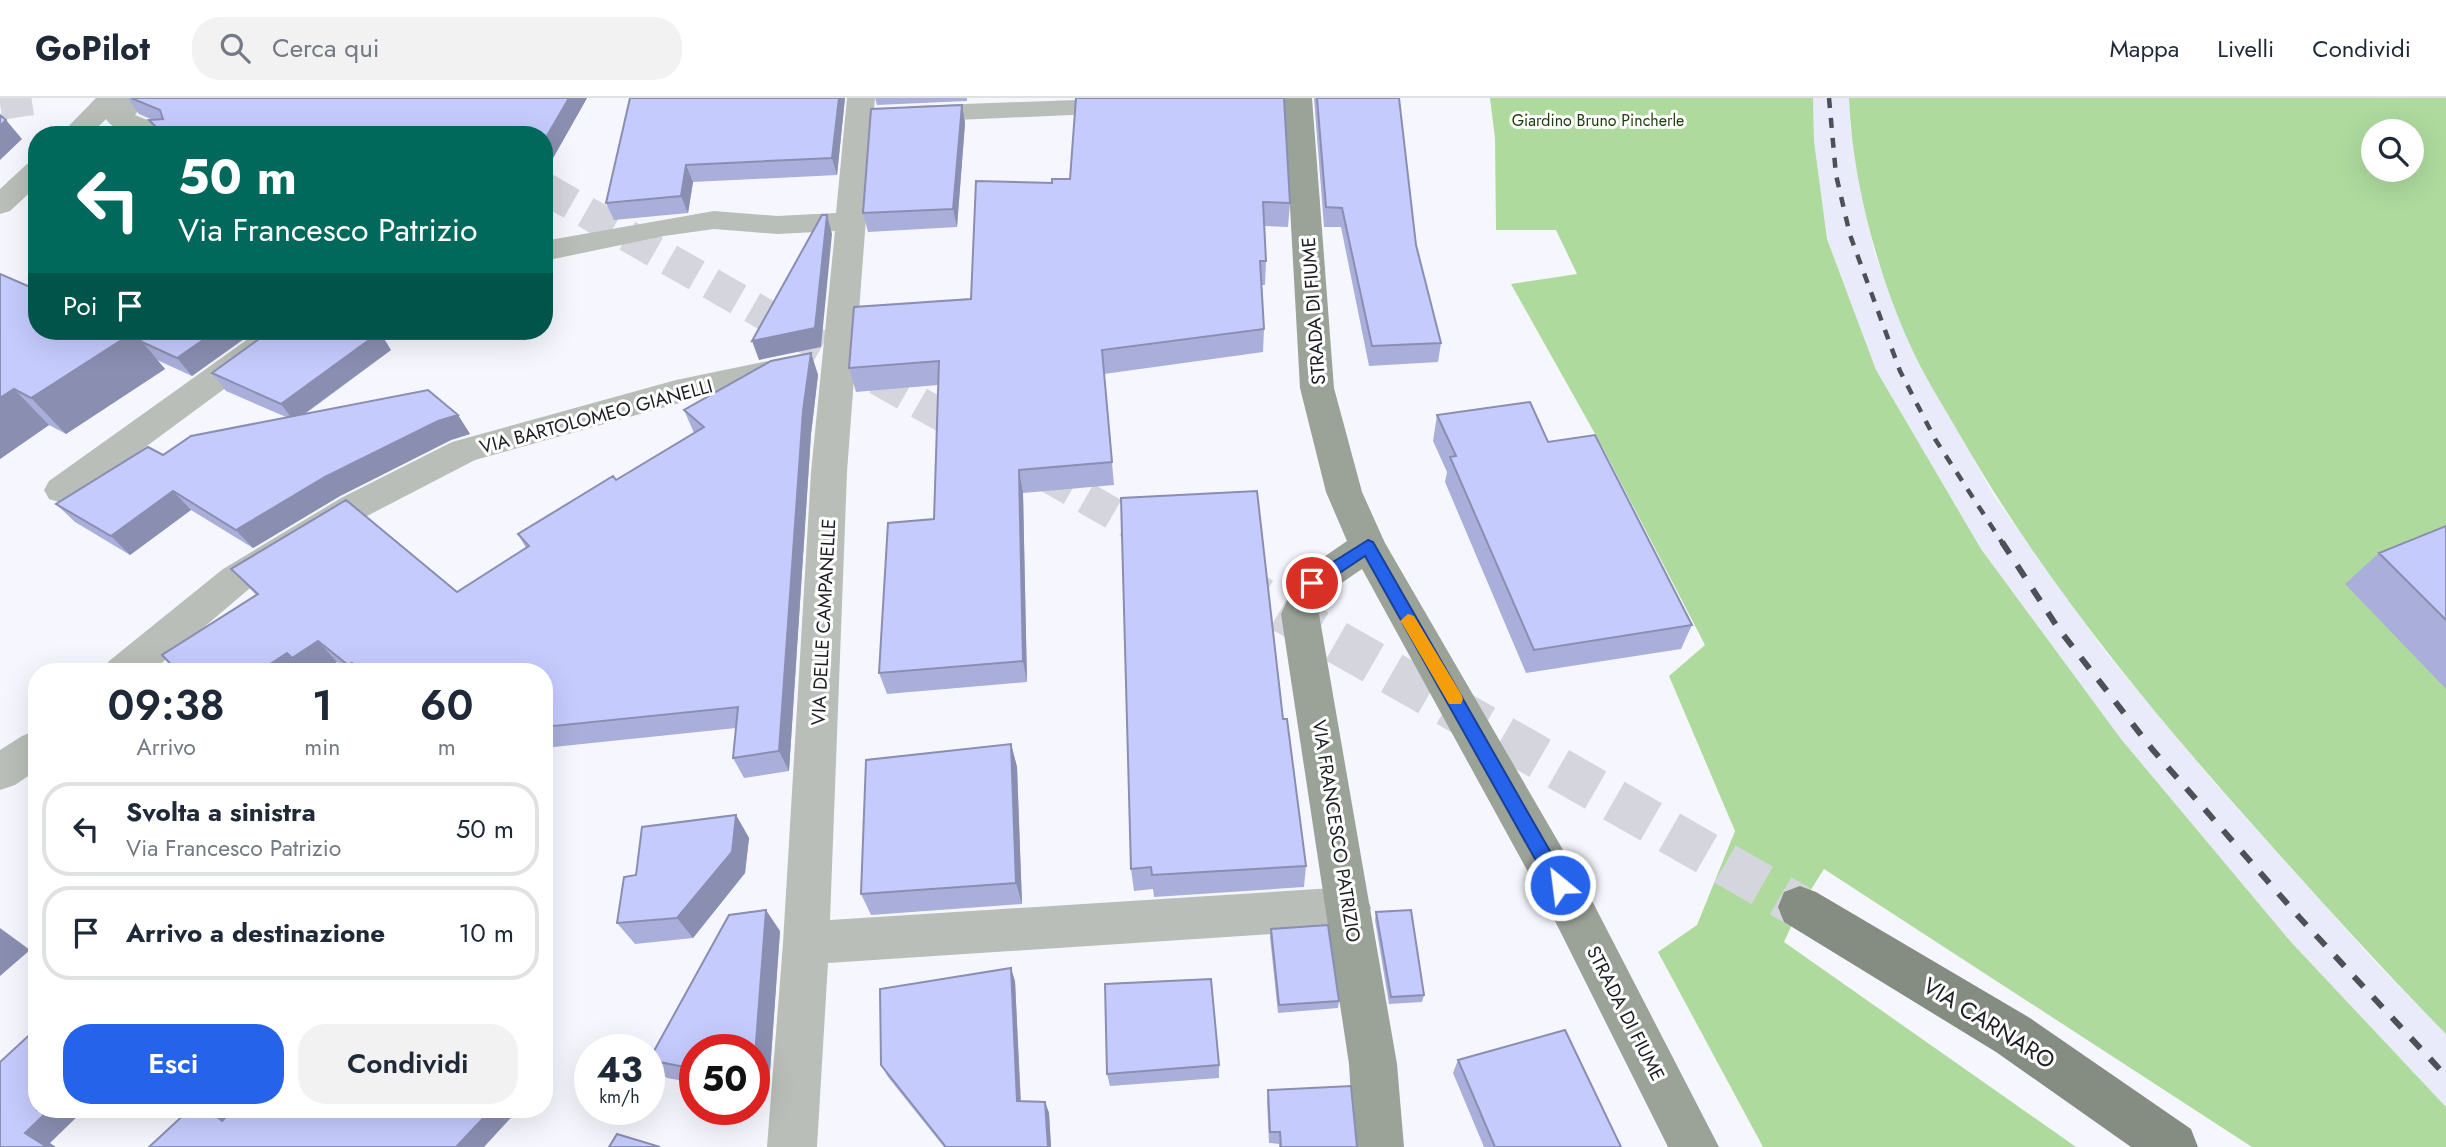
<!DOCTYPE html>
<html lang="it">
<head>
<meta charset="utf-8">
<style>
	:root { --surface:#fff; --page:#f2f2f3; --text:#1f2937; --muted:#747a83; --line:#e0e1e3; --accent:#2563eb }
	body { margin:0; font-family:Jost,sans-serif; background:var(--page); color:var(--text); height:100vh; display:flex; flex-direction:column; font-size:26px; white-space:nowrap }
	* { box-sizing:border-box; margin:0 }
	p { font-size:23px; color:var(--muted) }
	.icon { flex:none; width:38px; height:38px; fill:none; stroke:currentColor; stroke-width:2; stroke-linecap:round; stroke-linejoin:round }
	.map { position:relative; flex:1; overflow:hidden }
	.panel { position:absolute; left:28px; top:565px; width:525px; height:455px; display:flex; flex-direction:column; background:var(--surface); border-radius:28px; box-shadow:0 7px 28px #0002 }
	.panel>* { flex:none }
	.top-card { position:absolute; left:28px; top:28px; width:525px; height:214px; border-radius:28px; box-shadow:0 7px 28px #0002; background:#00695c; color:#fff; overflow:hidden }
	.tools { position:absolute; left:2361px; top:21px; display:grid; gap:14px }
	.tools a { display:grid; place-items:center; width:63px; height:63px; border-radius:50%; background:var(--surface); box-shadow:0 7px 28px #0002; font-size:35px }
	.speed { position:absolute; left:574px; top:936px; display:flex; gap:14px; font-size:35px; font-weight:700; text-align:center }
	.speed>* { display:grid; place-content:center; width:91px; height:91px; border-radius:50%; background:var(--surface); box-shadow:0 7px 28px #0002; line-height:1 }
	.speed small { font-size:18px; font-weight:400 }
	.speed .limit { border:10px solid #d22; background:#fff; color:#111 }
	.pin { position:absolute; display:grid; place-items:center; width:60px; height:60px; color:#fff; margin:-30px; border:4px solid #fff; border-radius:50%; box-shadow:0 2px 7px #0007 }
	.me { position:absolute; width:77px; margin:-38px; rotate:331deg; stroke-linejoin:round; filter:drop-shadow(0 0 5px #0008) }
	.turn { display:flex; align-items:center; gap:24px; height:147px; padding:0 35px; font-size:32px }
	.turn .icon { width:91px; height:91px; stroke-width:2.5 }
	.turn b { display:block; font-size:49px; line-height:60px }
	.then { display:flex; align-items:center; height:66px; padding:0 35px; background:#0003; gap:14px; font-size:26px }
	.eta { display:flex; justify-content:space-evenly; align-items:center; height:119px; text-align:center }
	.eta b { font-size:42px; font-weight:600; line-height:49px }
	.primary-button { display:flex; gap:14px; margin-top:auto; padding:14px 35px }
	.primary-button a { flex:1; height:80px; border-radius:28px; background:var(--accent); color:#fff; font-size:28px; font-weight:600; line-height:80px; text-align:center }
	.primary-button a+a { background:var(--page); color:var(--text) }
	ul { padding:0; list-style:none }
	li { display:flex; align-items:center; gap:21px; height:94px; margin:0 14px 10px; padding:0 21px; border:4px solid var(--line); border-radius:28px }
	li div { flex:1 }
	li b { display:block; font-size:26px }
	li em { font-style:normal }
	header { display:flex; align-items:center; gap:42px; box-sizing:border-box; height:98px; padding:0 35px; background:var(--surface); border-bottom:2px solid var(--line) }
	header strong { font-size:33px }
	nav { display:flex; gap:38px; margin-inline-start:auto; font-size:24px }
	.search { width:490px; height:63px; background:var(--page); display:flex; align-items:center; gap:18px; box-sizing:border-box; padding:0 24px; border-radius:28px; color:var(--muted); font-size:26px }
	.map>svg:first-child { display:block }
	.built { fill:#e9ebfa }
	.green { fill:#aeda9e; fill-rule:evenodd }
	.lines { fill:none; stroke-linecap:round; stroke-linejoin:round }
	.primary-tunnel-far1 { stroke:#d5d6dd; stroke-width:32; stroke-dasharray:32 16; stroke-linecap:butt }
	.primary-tunnel { stroke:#d5d6dd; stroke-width:43; stroke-dasharray:43 21; stroke-linecap:butt }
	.street { fill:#b9beb8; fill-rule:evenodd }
	.secondary { fill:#9ba298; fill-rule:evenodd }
	.primary { fill:#858d82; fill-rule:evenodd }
	.rail-far1 { stroke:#4f5057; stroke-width:4.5; stroke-dasharray:10 10; stroke-linecap:butt }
	.rail { stroke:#4f5057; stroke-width:6; stroke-dasharray:14 14; stroke-linecap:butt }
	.wall { fill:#a9afda }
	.shaded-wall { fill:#8a8eb1 }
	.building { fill:#c5cbfd; stroke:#8a8eb1; stroke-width:2 }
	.route { fill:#2563eb; stroke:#184099; stroke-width:2 }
	.slow { fill:#f59e0b }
	.labels { text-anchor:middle; stroke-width:6; stroke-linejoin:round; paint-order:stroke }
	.far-park-label { font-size:16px; fill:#183b07; stroke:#fff }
	.street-label { font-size:19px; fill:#1d1e24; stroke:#fff }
	.near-street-label { font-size:23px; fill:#1d1e24; stroke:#fff }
</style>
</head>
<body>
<header>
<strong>GoPilot</strong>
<div class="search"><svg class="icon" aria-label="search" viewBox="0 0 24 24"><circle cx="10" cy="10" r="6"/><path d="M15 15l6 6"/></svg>Cerca qui</div>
<nav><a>Mappa</a><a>Livelli</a><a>Condividi</a></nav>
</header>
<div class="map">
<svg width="2446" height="1049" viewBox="0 0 2446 1049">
	<rect width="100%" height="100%" fill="#f6f7fe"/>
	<path class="built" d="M1813,0h36l1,28 24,126 36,94 84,150 113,158 107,128 163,182 69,70v73l-155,-165 -170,-203 -140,-190 -105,-179 -49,-131 -13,-98z"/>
	<path class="green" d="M1490,0h323l1,43 13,98 49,131 105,179 140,190 170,203 155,165v40h-194l-428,-278 -24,38 -16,35 292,205h-313l-105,-195 39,-27 38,-94 -66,-155 36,-31 -102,-197 -92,-164 66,-10 -21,-44h-60l-1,-92z
		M1849,0h597v936c-67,-68 -130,-138 -193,-209 -110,-123 -215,-252 -296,-395 -16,-28 -34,-56 -47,-85 -33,-73 -58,-166 -61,-247zM2373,33h39v39h-39z"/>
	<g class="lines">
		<path class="primary-tunnel-far1" d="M0,6l39,-6
			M544,90l622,356"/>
		<path class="primary-tunnel" d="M1163,444l3,2
			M1225,480l575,329"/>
		<path class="street" d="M96,0h52l-13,17 35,14 4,6c-21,0 -55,4 -68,-16l-16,16h-30z
			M847,0h28l-28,374 -17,448 519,-33 16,6 6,15 -6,15 -16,6 -521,34 -11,184h-50l16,-204 28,-471 24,-241 -58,3 -63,-5 -50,7 -120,25v-20l170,-30 63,5 59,-3z
			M1129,0l9,2 4,6 -4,6 -226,10 -10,-2 -4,-6 4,-6 10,-2z
			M37,63v25l-27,25 -10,3v-25l27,-25z
			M259,233h38l-5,8 -217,160 -13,4 -13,-4 -5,-9 5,-9z
			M792,258l12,3 4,8 -4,8 -128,29 -201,56 -108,56 -118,73 -98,83h-48l6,-11 114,-92 118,-71 111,-56 224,-62z
			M37,632v40l-22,15 -15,5v-40l22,-14z"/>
		<path class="secondary" d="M1284,0h28l22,290 28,104 23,51 203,350 131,254h-51l-112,-224 -194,-354 -35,24 -8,21 78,450 7,83h-50l-5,-83 -68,-450 18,-40 48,-33 -21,-49 -26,-104z"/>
		<path class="primary" d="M1800,788l16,6 214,126 161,111 7,18h-67l-135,-95 -212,-130 -6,-15 6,-15z"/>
		<path class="rail-far1" d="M1829,0l7,77 14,60 50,136 35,68 68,105"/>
		<path class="rail" d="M2002,444l56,86 94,121 147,168 147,159"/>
	</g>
	<path class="wall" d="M128,0h459l-43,76v-39h-384l-11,-15h4l-14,-6z
		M630,0h215l-8,77 -144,7 -5,31 -74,7 -8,-17z
		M875,0h92v3l-90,4z
		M1314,0h85l17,147 25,98 -3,19 -69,4 -28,-139h-17z
		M962,7l3,18 -8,104 -89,5 -5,-19z
		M976,83l314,22 -2,24 -24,-1 2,35 -1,24h-4l3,44 -1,23 -159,22 10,111 -91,8 4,189 -140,12 -8,-21 55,-154 4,-134 -82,7 -7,-24 122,-69z
		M0,176l37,57h218l-63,45 -35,-16 8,9 -99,65 -17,-9 -49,34z
		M391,252l-86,64 153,1 12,19 -19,6 -111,56 -87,52 -62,-38 -61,45 -55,-33 -19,-18 107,-49 123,-38 -60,-26 -14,-18z
		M811,255l7,22 -7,59 -22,337 -45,7 -11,-20 3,-30 -192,20v-76h-194l-13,-10 -15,10h-144l78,-77 -25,-26 226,23 69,-44 -8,-14 98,-54 78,-47 -10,-23z
		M1437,317l111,27 144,183 -11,24 -155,24 -81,-191 2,-10 -14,-31z
		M2446,428v163l-101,-105 34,-31z
		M1283,621l23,147 -2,21 -150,10 -1,-8 -19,2 -3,-22z
		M1011,646l6,23 5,137 -151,11 -10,-21z
		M736,717l13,23 -4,35 -52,65 -58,6 -18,-21 19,-48z
		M1376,814l48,83 -2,7 -33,2 -14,-84z
		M1271,831l68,72 -1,7 -60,5 -8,-76z
		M780,833l-11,155 -15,7v-43h-59v33l-28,-5 -18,-17z
		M1015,883l6,120 24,1 4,11 2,34h-107l-56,-70 -7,-12z
		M1458,962l163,87h-137l-31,-74z
		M1219,967v13l-109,8 -3,-12z
		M1268,992l89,57h-78v-3l-10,-1 -2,-41z"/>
	<path class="shaded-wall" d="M569,0h18l-43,76v-33z
		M839,0h6l-8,77 -5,-17z
		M962,7l3,18 -8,104 -4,-18z
		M6,22l16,19 -22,21v-34z
		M686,67l7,17 -5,31 -7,-17z
		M827,117l5,19 -11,113 -62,13 -7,-19z
		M216,233h39l-63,45 -15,-18z
		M134,234l31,37 -99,65 -35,-36z
		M380,234l11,18 -97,71 -13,-17z
		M811,255l7,22 -7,59 -22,337 -10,-20 24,-340z
		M14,291l35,36 -49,34v-61z
		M458,317l12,19 -19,6 -111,56 -87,52 -17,-18 89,-53 113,-56z
		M1019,372l4,23 4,189 -4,-21z
		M173,393l18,19 -61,45 -19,-19z
		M318,543l19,21 -15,10h-64l29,-19z
		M352,565l8,9h-6l-6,-7z
		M1011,646l6,23 5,137 -6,-21z
		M736,717l13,23 -4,35 -52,65 -16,-20z
		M766,812l14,21 -11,155 -15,7v-24z
		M0,830l30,22 -30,26z
		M1011,870l4,13 6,131 -4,-11z
		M1045,1004l4,11 2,34h-3z
		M49,1012h35l-34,33 6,4h-9l-22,-14z
		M209,1012h7l6,2 23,20 -23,-11z
		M491,1012h27l-34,37h-28z"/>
	<path class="building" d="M131,0h438l-25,43v-6h-380l-15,-15 14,-1 -3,-9z
		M630,0h209l-7,60 -146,7 -5,31 -75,7z
		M1076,0h208l6,105 -27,-1 3,59h-6l4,68 -162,21 10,112 -93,8 4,191 -144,12 9,-150 46,-4 5,-158 -90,7 5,-61 117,-8 5,-118 76,2v-4h18z
		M1317,0h82l17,147 25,98 -69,3 -30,-138 -16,-1z
		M962,7l-9,104 -90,4 8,-104z
		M0,17l6,5 -6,6z
		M822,117h5l-12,113 -63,13z
		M0,176l37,16v41h93l4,1 -103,66 -17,-9 -14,9z
		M130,233h86l-39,27 -35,-16 -8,-10z
		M270,233h108l2,1 -99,72 -69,-31z
		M811,255l-8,58 -24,340 -46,7 5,-51 -194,20v-55h-181l-11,-9 -4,2 -30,-24 -26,17 -5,-5 -29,19h-80l-16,-17 96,-61 -27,-25 115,-69 111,92 72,-46 -11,-12 95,-58 3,4 88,-53 -20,-17 87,-49z
		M428,292l30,25 -20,6 -113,56 -89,53 -63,-39 -62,45 -55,-32 92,-57 15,8 28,-19z
		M1530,304l18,40 47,-7 97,190 -158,25 -84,-193 6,-1 -19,-41z
		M1257,393l26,228h4l19,147 -154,9 -1,-8 -20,2 -10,-371z
		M2446,428v94l-67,-67z
		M1011,646l5,139 -155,11 5,-134z
		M736,717l-4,37 -55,66 -60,5 7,-46 12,-2 6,-48z
		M766,812l-12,159v-19h-59v19l-46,-9 80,-145z
		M1411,812l13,85 -33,2 -15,-85z
		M1328,827l11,76 -60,4 -8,-76z
		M1011,870l6,133 28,1 3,45h-102l-65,-82 -1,-76z
		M1211,881l8,86 -112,9 -2,-90z
		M37,930v82h12l-24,23 22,14h-47v-85z
		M1565,932l56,117h-126l-37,-87z
		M1351,988l6,61h-76l-1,-15h-10l-2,-42z
		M189,1012h20l13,11 11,-11h258l-35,37h-307z
		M617,1036l43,13h-51z"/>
	<path class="route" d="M1368,442l5,2 193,337 3,6 -3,6 -6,2 -7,-2 -188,-335 -48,32h-11l-2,-5 2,-4z"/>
	<path class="slow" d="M1408,516l6,2 47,78 2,5 -2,5h-12l-46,-79 -3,-4z"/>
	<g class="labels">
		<g class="far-park-label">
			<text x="1598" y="28">Giardino Bruno Pincherle</text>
		</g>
		<g class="street-label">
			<text transform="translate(1313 213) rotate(-94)" y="7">STRADA DI FIUME</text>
			<text transform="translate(596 318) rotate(-15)" y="7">VIA BARTOLOMEO GIANELLI</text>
			<text transform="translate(823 524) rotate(-87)" y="7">VIA DELLE CAMPANELLE</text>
			<text transform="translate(1337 733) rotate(81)" y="7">VIA FRANCESCO PATRIZIO</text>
			<text transform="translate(1626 915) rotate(63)" y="7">STRADA DI FIUME</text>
		</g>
		<g class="near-street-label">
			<text transform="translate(1989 925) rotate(32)" y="8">VIA CARNARO</text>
		</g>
	</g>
</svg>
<div class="tools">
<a><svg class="icon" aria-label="search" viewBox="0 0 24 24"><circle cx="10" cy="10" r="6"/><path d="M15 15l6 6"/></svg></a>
</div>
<div class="speed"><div>43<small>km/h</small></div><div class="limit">50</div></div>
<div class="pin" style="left:1312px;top:485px;background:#d93025"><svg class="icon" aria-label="arrive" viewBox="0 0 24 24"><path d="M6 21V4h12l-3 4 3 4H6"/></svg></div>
<svg class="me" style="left:1560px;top:787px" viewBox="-20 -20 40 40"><circle r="17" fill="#2563eb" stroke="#fff" stroke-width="3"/><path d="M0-11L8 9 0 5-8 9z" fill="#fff"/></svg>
<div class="top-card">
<div class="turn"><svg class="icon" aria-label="left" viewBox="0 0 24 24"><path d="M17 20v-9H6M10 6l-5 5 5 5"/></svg><div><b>50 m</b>Via Francesco Patrizio</div></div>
<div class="then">Poi<svg class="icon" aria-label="arrive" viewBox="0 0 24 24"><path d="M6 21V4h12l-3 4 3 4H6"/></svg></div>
</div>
<section class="panel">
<div class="eta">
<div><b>09:38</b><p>Arrivo</p></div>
<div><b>1</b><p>min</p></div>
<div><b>60</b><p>m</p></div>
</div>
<ul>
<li><svg class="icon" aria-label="left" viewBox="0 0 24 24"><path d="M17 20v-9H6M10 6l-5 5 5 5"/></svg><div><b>Svolta a sinistra</b><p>Via Francesco Patrizio</p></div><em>50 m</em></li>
<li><svg class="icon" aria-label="arrive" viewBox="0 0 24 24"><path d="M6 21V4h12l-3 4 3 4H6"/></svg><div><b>Arrivo a destinazione</b></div><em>10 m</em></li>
</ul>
<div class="primary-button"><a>Esci</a><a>Condividi</a></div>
</section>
</div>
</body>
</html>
